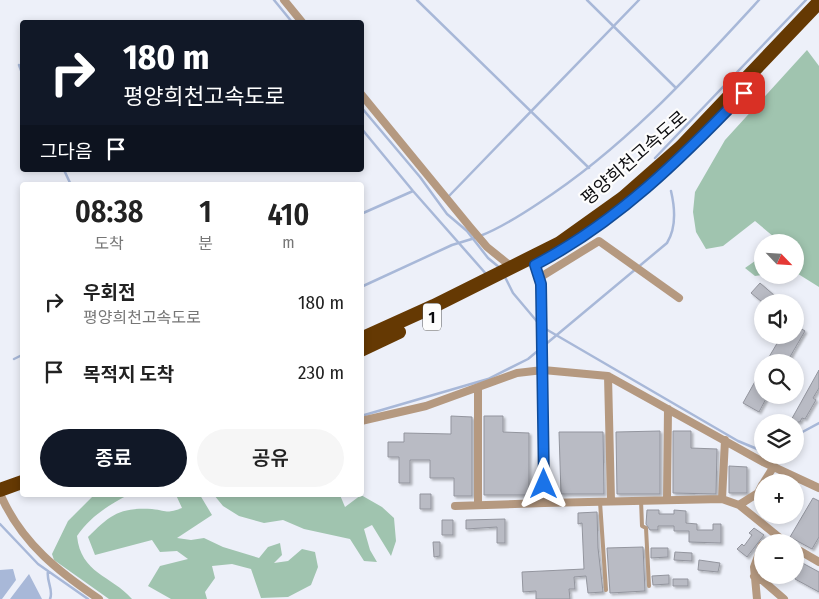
<!DOCTYPE html>
<html lang="ko">
<head>
<meta charset="utf-8">
<style>
	:root { --surface:#fff; --page:#f6f6f6; --text:#222; --muted:#767676; --accent:#111827 }
	body { margin:0; font-family:"Fira Sans Condensed","Noto Sans KR",sans-serif; background:var(--page); color:var(--text); height:100vh; display:flex; flex-direction:column; font-size:19px; white-space:nowrap }
	* { box-sizing:border-box; margin:0 }
	p { font-size:16px; color:var(--muted) }
	.icon { flex:none; width:28px; height:28px; fill:none; stroke:currentColor; stroke-width:2; stroke-linecap:round; stroke-linejoin:round }
	.map { position:relative; flex:1; overflow:hidden }
	.side { position:absolute; left:20px; top:182px; width:344px; height:315px; display:flex; flex-direction:column; background:var(--surface); border-radius:5px; box-shadow:0 2px 8px #0003 }
	.side>* { flex:none }
	.hud { position:absolute; left:20px; top:20px; width:344px; height:152px; border-radius:5px; box-shadow:0 2px 8px #0003; background:#111827; color:#fff; overflow:hidden }
	.needle { width:32px; rotate:115deg }
	.fabs { position:absolute; left:754px; top:234px; display:grid; gap:10px }
	.fabs a { display:grid; place-items:center; width:50px; height:50px; border-radius:50%; background:var(--surface); box-shadow:0 2px 8px #0003; font-size:25px }
	.pin { position:absolute; display:grid; place-items:center; width:42px; height:42px; color:#fff; margin:-21px; border-radius:10px; box-shadow:0 2px 8px #0006 }
	.me { position:absolute; width:55px; margin:-28px; rotate:0deg; stroke-linejoin:round; filter:drop-shadow(0 0 4px #0008) }
	.turn { display:flex; align-items:center; gap:18px; height:105px; padding:0 20px; font-size:22px }
	.turn .icon { width:65px; height:65px; stroke-width:2.5 }
	.turn b { display:block; font-size:35px; line-height:42px }
	.then { display:flex; align-items:center; height:48px; padding:0 20px; background:#0003; gap:10px; font-size:19px }
	.eta { display:flex; justify-content:space-evenly; align-items:center; height:85px; text-align:center }
	.eta b { font-size:30px; font-weight:600; line-height:35px }
	.button { display:flex; gap:10px; margin-top:auto; padding:10px 20px }
	.button a { flex:1; height:58px; border-radius:30px; background:var(--accent); color:#fff; font-size:20px; font-weight:600; line-height:58px; text-align:center }
	.button a+a { background:var(--page); color:var(--text) }
	ul { padding:0; list-style:none }
	li { display:flex; align-items:center; gap:15px; height:70px; padding:0 20px }
	li div { flex:1 }
	li b { display:block; font-size:19px }
	li em { font-style:normal }
	.map>svg:first-child { display:block }
	.forest { fill:#a0c4af }
	.water { fill:#a8b8d8 }
	.lines { fill:none; stroke-linecap:round; stroke-linejoin:round }
	.stream { stroke:#a8b8d8; stroke-width:2.5 }
	.building { fill:#b9bbc4; stroke:#93959e; filter:url(#shadow) }
	.lane { stroke:#b59980; stroke-width:4 }
	.street { stroke:#b59980; stroke-width:8 }
	.highway { stroke:#653903; stroke-width:14 }
	.route-casing { stroke:#114b97; stroke-width:12 }
	.route { stroke:#1a73e8; stroke-width:9 }
	.labels { text-anchor:middle; stroke-width:4.5; stroke-linejoin:round; paint-order:stroke }
	.shield { fill:#fdfdfd; stroke:#545456; stroke-width:1 }
	.shield-label { font-size:16px; font-weight:bold; fill:#0c0c0f }
	.street-label { font-size:18px; fill:#0c0c0f; stroke:#fdfdfd }
</style>
</head>
<body>
<div class="map">
<svg width="819" height="599" viewBox="0 0 819 599">
	<defs>
		<filter id="shadow"><feDropShadow dx="2" dy="2" stdDeviation="1" flood-color="#0004"/></filter>
	</defs>
	<rect width="100%" height="100%" fill="#edf0f9"/>
	<path class="forest" d="M807,50l12,16v221l-24,-15v-30h-15l-25,-21 -32,25 -17,3 -10,-17 -3,-20 2,-20 30,-52z
		M762,260v15l-7,1 -10,-8 10,-7z
		M94,495h34c-21,11 -38,22 -51,41 4,38 34,39 55,63h-23l-55,-39 -2,-6 16,-33z
		M176,495h24l12,20 -35,23 14,2 13,-2 19,9 36,11 9,-11 12,-4 2,12 -8,8 14,-2 14,-12 13,3 3,15 -7,18 -23,12 -27,1 -10,-29 -19,-5 -20,2 3,12 -10,14 2,7h-36l-23,-13 12,-20 28,-7 -11,-8 -17,1 -8,-12 -57,15 -7,-18c22,-22 32,-30 64,-28 16,2 14,5 30,-1z
		M214,495h113v2l13,-2 5,12 16,-12 21,12 12,11 2,23 -5,15 -19,-31 -8,4 6,21 7,12 -13,-1 -14,-22 -46,-10 -21,-9 -19,3 -25,-7 -16,-10z"/>
	<path class="water" d="M13,569l3,11 -14,19h-2v-29z
		M29,574l13,25h-32z"/>
	<g class="lines">
		<path class="stream" d="M274,0l18,22
			M417,0l172,168
			M587,0l89,88
			M19,65l3,8
			M361,107l59,70 27,37 20,17 21,27 12,10
			M361,128l52,63 74,84
			M655,158l151,-158
			M64,170l7,15
			M449,196l190,-196
			M361,214l52,-23
			M480,236c21,-8 41,-21 59,-33 85,-55 152,-129 220,-203
			M504,275l9,18 27,32
			M361,287l91,-42 23,-7
			M544,328l194,113 24,10
			M14,359l8,-4
			M361,416l127,-37 40,-20 139,-116c10,-16 8,-35 4,-52
			M795,436l24,-13
			M0,524l38,40 50,35
			M48,571c-2,10 6,19 2,28"/>
	</g>
	<path class="building" d="M760,283l22,19h-20l-11,-9z
		M795,325l10,6 -18,31h-21l16,-27h13z
		M762,369v26h6l-9,17 -16,-9z
		M819,370v18l-6,10 3,2 -11,19 -3,-1 -2,4h-10z
		M451,416l21,1v79h-18v-18h-24v-18h-20v23h-11v-26h-11v-15h16v-9l47,1z
		M484,416h19v16l26,1v62h-45z
		M660,431v63h-43l-1,-62z
		M673,431h18v17l26,1 -1,45 -43,-1z
		M559,432h44l1,62h-43z
		M729,466l18,1v26h-18z
		M420,494h11v15h-11z
		M813,498l6,3v36l-7,12 -22,-12z
		M647,510h12v4h15v-4l12,1v12l11,1v6h16v-6h8v19l-32,-1v-11h-15v-5h-16v4h-8l-4,-6z
		M597,512l1,36 5,44 -15,1 -2,-17 -12,1 1,12h-6l1,10h-34v-8l-13,1 -1,-20 62,-3 -2,-46 -4,1v-11z
		M505,519v24h-8v-16l-31,2v-9z
		M442,520h11v15h-11z
		M754,528l10,7 -17,22 -10,-8 5,-5 2,2 8,-11 -3,-2z
		M433,542h7v14l-6,1z
		M643,547l2,44 -35,2 -3,-45z
		M651,548h17v9l-17,1z
		M675,552l17,1v8l-18,-1z
		M795,559l24,13v20l-24,-13z
		M699,560l21,3 -2,9 -20,-2z
		M669,575v9l-16,1 -1,-9z
		M673,579h15v7h-15z"/>
	<g class="lines">
		<path class="lane" d="M641,500l1,26 4,2 3,58
			M600,502l6,88"/>
		<path class="street" d="M284,0l18,22
			M361,94l109,133 17,20 26,21
			M535,265l6,19 2,86 65,6 155,86 56,26
			M539,278l60,-37 80,57
			M608,376l3,124
			M478,388v117
			M361,421l65,-15 91,-33 26,-3 1,133 178,-4 17,6 19,-12 4,-8
			M764,482l10,-16
			M2,498c21,46 57,74 97,101
			M667,499l1,-90
			M722,499l3,-59
			M739,505l46,37
			M455,506l89,-3
			M795,548l24,14
			M754,576l7,3 23,20
			M757,599l-3,-32 8,-22"/>
		<path class="highway" d="M361,339l73,-33 126,-63 63,-45 58,-51 138,-145
			M361,350l38,-18
			M0,490l22,-8"/>
	</g>
	<g class="lines">
		<g class="route-casing">
			<path id="route" d="M544,484l-3,-200 -6,-19c82,-43 146,-106 209,-172"/>
		</g>
		<use href="#route" class="route"/>
	</g>
	<g class="labels">
		<rect class="shield" x="423" y="303.5" width="18" height="27" rx="4"/>
		<g class="shield-label">
			<text x="432" y="323">1</text>
		</g>
		<g class="street-label">
			<text transform="translate(634 158) rotate(-41)" y="6">평양희천고속도로</text>
		</g>
	</g>
</svg>
<div class="fabs">
<a><svg class="needle" viewBox="-14 -14 28 28"><path d="M0-13l5 13h-10z" fill="#e53935"/><path d="M0 13l5-13h-10z" fill="#767676"/></svg></a>
<a><svg class="icon" aria-label="sound" viewBox="0 0 24 24"><path d="M4 9h4l5-4v14l-5-4H4zM17 9q2 3 0 6"/></svg></a>
<a><svg class="icon" aria-label="search" viewBox="0 0 24 24"><circle cx="10" cy="10" r="6"/><path d="M15 15l6 6"/></svg></a>
<a><svg class="icon" aria-label="layers" viewBox="0 0 24 24"><path d="M12 4l9 5-9 5-9-5zM3 14l9 5 9-5"/></svg></a>
<a>+</a>
<a>−</a>
</div>
<div class="pin" style="left:744px;top:93px;background:#d93025"><svg class="icon" aria-label="arrive" viewBox="0 0 24 24"><path d="M6 21V4h12l-3 4 3 4H6"/></svg></div>
<svg class="me" style="left:544px;top:484px" viewBox="-20 -20 40 40"><path d="M0-17L14 15 0 8-14 15z" fill="#1a73e8" stroke="#fff" stroke-width="4"/></svg>
<div class="hud">
<div class="turn"><svg class="icon" aria-label="right" viewBox="0 0 24 24"><path d="M7 20v-9h11M14 6l5 5-5 5"/></svg><div><b>180 m</b>평양희천고속도로</div></div>
<div class="then">그다음<svg class="icon" aria-label="arrive" viewBox="0 0 24 24"><path d="M6 21V4h12l-3 4 3 4H6"/></svg></div>
</div>
<section class="side">
<div class="eta">
<div><b>08:38</b><p>도착</p></div>
<div><b>1</b><p>분</p></div>
<div><b>410</b><p>m</p></div>
</div>
<ul>
<li><svg class="icon" aria-label="right" viewBox="0 0 24 24"><path d="M7 20v-9h11M14 6l5 5-5 5"/></svg><div><b>우회전</b><p>평양희천고속도로</p></div><em>180 m</em></li>
<li><svg class="icon" aria-label="arrive" viewBox="0 0 24 24"><path d="M6 21V4h12l-3 4 3 4H6"/></svg><div><b>목적지 도착</b></div><em>230 m</em></li>
</ul>
<div class="button"><a>종료</a><a>공유</a></div>
</section>
</div>
</body>
</html>
